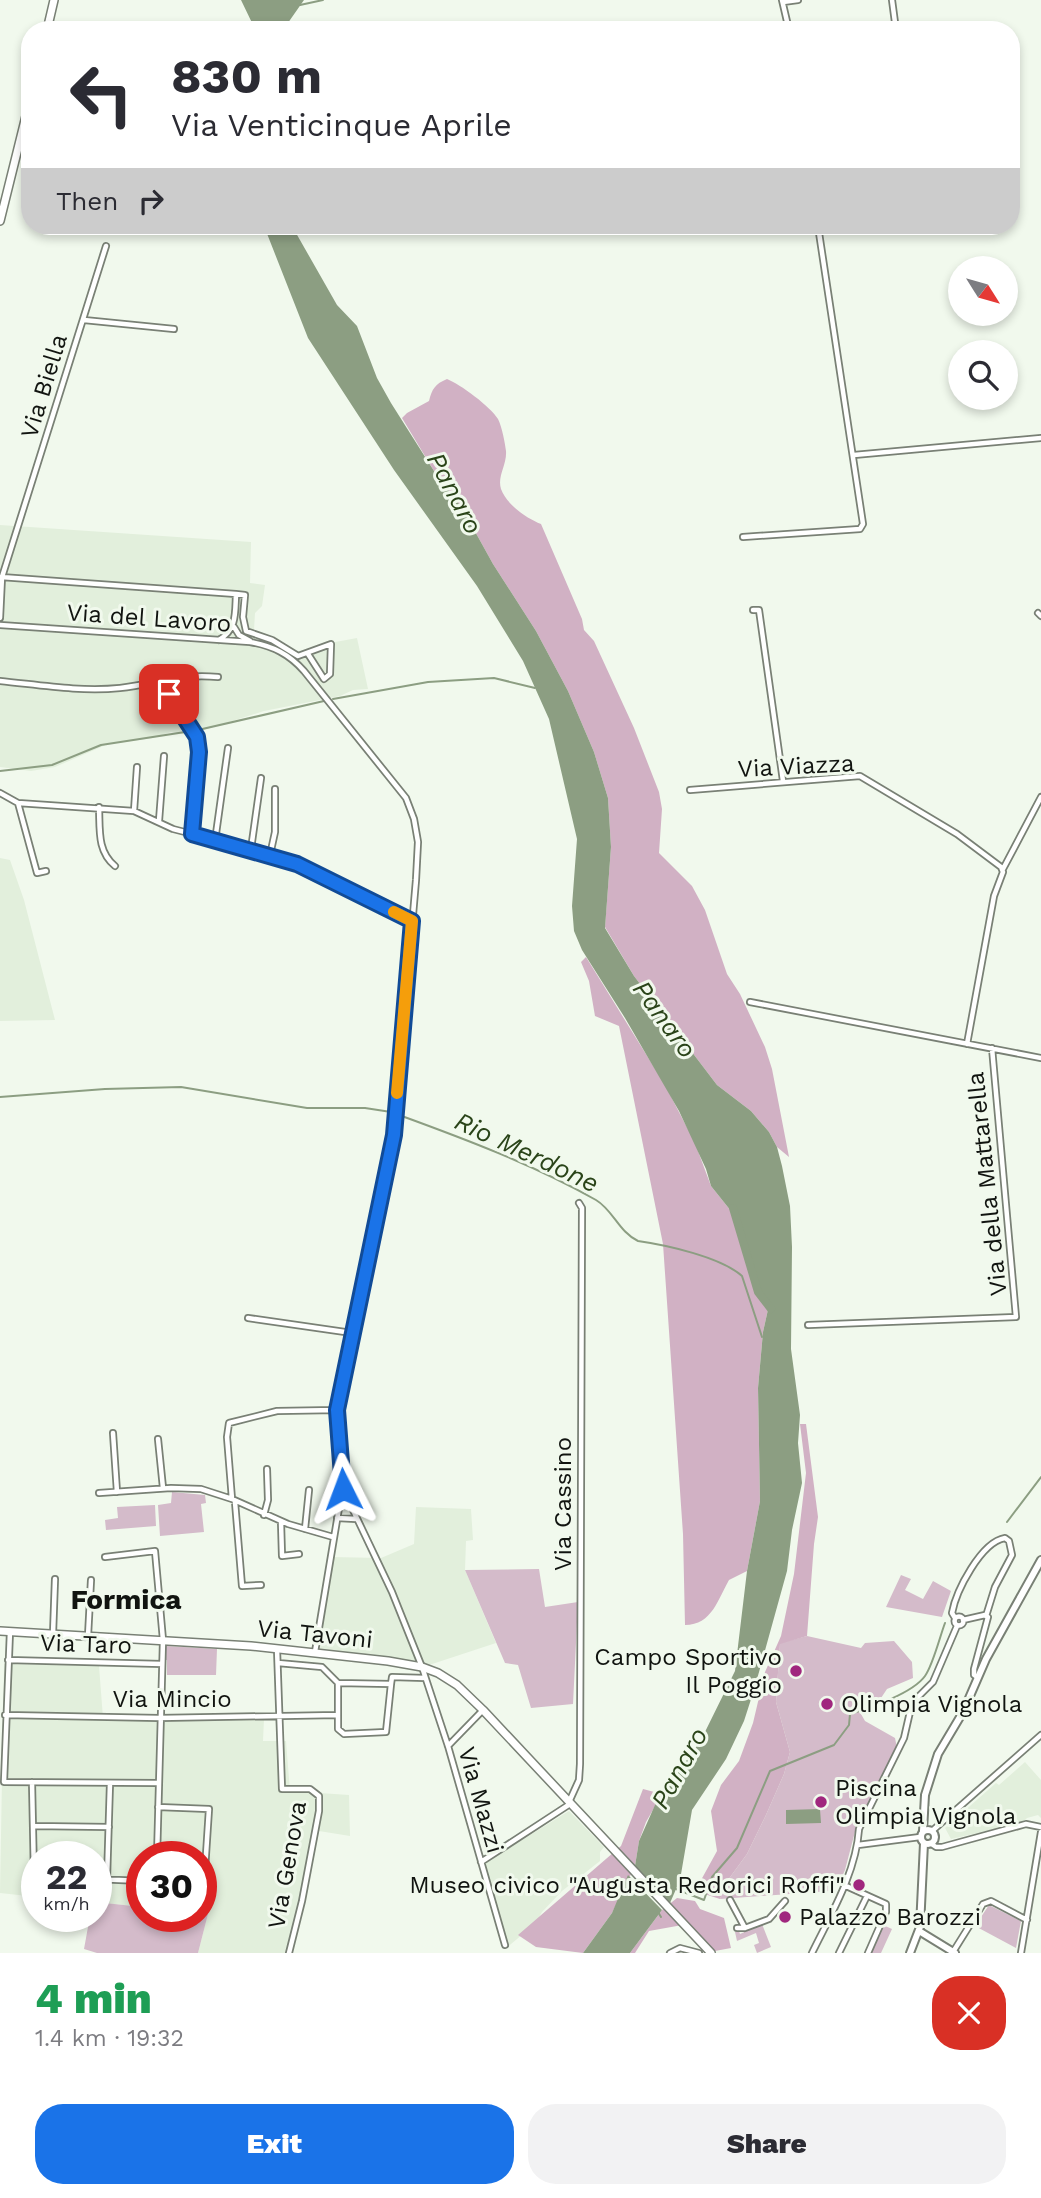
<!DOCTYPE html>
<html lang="en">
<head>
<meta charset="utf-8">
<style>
	:root { --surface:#fff; --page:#f2f2f3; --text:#2b2b33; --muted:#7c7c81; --accent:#1a73e8 }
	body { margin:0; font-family:"Work Sans",sans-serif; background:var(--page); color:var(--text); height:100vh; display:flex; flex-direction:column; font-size:26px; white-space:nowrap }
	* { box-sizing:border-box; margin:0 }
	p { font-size:23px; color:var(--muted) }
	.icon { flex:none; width:38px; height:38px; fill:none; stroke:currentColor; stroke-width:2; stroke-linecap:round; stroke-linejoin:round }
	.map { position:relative; height:1953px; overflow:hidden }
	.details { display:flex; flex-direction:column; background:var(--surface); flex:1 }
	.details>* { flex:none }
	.guide { position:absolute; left:21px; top:21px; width:999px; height:214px; border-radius:28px; box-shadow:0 4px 10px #0003; background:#fff; color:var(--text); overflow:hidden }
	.needle { width:46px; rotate:127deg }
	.tools { position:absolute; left:948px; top:256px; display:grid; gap:14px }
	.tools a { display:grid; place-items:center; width:70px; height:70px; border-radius:50%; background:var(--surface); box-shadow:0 4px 10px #0003; font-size:35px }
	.speed { position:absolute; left:21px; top:1841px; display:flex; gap:14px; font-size:35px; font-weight:700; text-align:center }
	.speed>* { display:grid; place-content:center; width:91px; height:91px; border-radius:50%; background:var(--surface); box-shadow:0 4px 10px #0003; line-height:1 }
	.speed small { font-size:18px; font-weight:400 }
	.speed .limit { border:10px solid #d22; background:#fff; color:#111 }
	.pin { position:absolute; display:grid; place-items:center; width:60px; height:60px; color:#fff; margin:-30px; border-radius:14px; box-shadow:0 4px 10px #0006 }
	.me { position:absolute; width:77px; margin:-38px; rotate:357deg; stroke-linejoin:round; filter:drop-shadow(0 0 5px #0008) }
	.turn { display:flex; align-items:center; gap:24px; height:147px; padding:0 35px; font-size:32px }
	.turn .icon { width:91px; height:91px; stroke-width:2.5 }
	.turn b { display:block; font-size:49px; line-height:60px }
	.then { display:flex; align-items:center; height:66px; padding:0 35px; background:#0003; gap:14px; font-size:26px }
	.round { display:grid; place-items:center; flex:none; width:74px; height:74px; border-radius:28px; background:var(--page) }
	.overview { display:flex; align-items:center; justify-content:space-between; height:119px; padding:0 35px }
	h1 { font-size:42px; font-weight:800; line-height:52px; color:#1e9e55 }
	.cta { display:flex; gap:14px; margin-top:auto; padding:14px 35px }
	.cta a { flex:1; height:80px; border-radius:28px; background:var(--accent); color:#fff; font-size:28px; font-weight:800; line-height:80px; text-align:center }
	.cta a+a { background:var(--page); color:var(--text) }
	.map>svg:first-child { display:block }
	.built { fill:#e2efdc }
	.green { fill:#d4bbca }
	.forest { fill:#d1b1c4 }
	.water { fill:#8c9e82 }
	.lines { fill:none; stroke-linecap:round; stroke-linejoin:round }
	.stream { stroke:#8c9e82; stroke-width:2 }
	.river { stroke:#8c9e82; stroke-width:8 }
	.street-casing { stroke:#798075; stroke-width:8 }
	.secondary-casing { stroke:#798075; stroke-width:10 }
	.primary-casing { stroke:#798075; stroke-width:10 }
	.street { stroke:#fff; stroke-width:4.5 }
	.secondary { stroke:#fff; stroke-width:6 }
	.primary { stroke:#fff; stroke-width:7 }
	.route-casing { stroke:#114b97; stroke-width:18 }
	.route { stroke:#1a73e8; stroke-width:12 }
	.slow { stroke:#f59e0b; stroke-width:12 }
	.poi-dot { fill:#a0277e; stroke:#f1f9ed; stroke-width:2.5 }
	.labels { text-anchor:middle; stroke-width:6; stroke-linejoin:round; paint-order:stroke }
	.street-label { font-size:24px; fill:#111410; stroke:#f1f9ed }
	.poi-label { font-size:24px; fill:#111410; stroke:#f1f9ed; text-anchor:start }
	.water-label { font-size:26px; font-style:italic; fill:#2a4419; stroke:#f1f9ed }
	.quarter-label { font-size:28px; font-weight:bold; fill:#111410; stroke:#f1f9ed }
</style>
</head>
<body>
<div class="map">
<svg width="1041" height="1953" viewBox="0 0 1041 1953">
	<rect width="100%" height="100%" fill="#f1f9ed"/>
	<path class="built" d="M0,525l251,17 -1,41 15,2 -3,21 -7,7 -1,17 23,8 21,16 32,-11 27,-5 11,51 -15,1 -13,6 -76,15 -76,24 -17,-3 -18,6 -45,6 -53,23 -24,4 -31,-4z
		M0,858l10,2 14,40 31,120 -55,1z
		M416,1507l55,2 2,31 -7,1 -1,29 31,73 -76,25 -107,-15 18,-96 50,1 33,-14z
		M4,1664l95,2 4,52 161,1 -1,22h23l4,50 59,4 1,41 -31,-5 -17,83 -11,39h-93l10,-39 -7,-1v-56h-59v50l-46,-5v-45h-59v40l-37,-4z
		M1025,1762l16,18v38l-3,-3 -11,3 -2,2 -17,6 -57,13 -6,-11 51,-45 3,2z
		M569,1811l35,36 -4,5v9l-38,30 -20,21 -7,12 -30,25 -22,-85z"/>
	<path class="green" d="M172,1492l33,3 1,8 -5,1 3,28 -44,4 -2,-31 13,-2z
		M155,1505l1,21 -50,4 -1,-10 13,-2 -1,-11z
		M539,1569l6,38 33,-5 -5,102 -42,4 -13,-43 -13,-2 -40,-93z
		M901,1575l10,4 -6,11 18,9 10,-18 18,10 -9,26 -56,-10z
		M807,1636l54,12 4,-5 29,-2 18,21 1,16 -26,11 -12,18 -14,7 4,7 30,17 2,10 -41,80 -11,42 -5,11 -4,1 -6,9 -110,8 8,-19 19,-26 19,-39 18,-41 6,-22 -14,-50 4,-59z
		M166,1646l51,3 -1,26h-49v-15h-3z
		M96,1902l46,5v9h59v-3l7,1 -10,39h-101l-13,-4 6,-33h6z
		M989,1905l32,16 -5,27 -41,-22z
		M762,1924l9,23 -14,6 -3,-8 5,-2 -3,-10 -19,8 -2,-9 4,-1 1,3z
		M883,1925l9,4 -11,24h-11z"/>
	<path class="forest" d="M447,379c13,5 44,28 51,40 4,8 7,24 8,32 1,14 -9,25 -5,38 6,16 25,29 40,35l41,95 2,11 10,11 40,87 25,64 3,17 -3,44 33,33 13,24 22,64 13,20 25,53 7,22 17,88 -12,-10 -8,-15 -18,-21 -34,-26 -83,-109 -29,-49 6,-80 -3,-49 -14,-46 -26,-61 -32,-60 -43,-67 -31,-56 -28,-37 -32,-53 5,-5 22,-12c3,-12 6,-17 18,-22z
		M586,957l79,128 30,58 16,43 28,35 19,71 11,13 -6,27 -5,56 2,113 -13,70 -18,9c-11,19 -17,45 -44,45l-2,-91 -20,-290 -44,-218 -24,-10 -6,-35 -8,-19z
		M800,1424h6l12,93 -4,27 -7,92 -27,8 -4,58 14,50 -6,22 -18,41 -19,39 -19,26 -8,19 -25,-8 22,-40 -6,-40 10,-26 18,-24 14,-38 12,-51 16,-36 13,-62 12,-101z
		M643,1789l19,5 -16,28 -7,19 -4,25 -23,47 -29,40 -47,-6 -18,-12 103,-89z
		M677,1898l18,3 5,8 24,9 7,30 -16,3 -27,-27 -39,7 -14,22h-5l32,-43z"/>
	<path class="water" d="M241,0h63l-21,30h-30l1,-3z
		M264,226h28l45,79 20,21 20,52 14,25 43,68 28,37 31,56 43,67 32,60 26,61 14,46 3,49 -6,81 29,48 83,109 34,26 18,21 8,15 5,19 8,40 2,41 -1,102 9,66 -2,28 4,40 -10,47 -5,41 -33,119 -10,31 -18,38 -34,51 -12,70 -10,23 -35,-37 4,-25 16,-36 46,-65 34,-69 12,-100 13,-70 -2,-113 5,-56 6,-27 -11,-13 -19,-71 -28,-35 -5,-17 -27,-58 -54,-93 -43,-68 -8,-19 -2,-25 5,-67 -28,-120 -26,-58 -46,-75 -83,-116 -86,-132z
		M820,1809l1,14 -35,1v-14z
		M628,1875l34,35 -32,43h-47l29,-40z"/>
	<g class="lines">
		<path class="stream" d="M300,5l23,-5
			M333,699l95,-17 66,-4 41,10
			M0,771l52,-6 49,-20 97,-15 126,-29
			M0,1097l105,-8 76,-2 126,21h58l26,4
			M399,1115c66,24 135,50 197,85 17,10 23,32 42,41 28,4 83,16 104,35l20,61
			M1007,1522l34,-45
			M676,1889l28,11 8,-23 25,-29 33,-77 64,-26 15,-20 1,-11c20,-6 63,-21 75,-38 8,-11 15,-40 20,-53
			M658,1912l3,5"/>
		<path class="river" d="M733,1208l25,84 13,17"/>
		<g class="street-casing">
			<path id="street" d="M782,0l7,30
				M892,0l4,30
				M783,2l15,-2
				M84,320l90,9
				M854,455l187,-17
				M743,537l117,-8 3,-5 -45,-298
				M1,577l235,17c-1,20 1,35 -17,46
				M236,594l9,1 -2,22 3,14 26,9 26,16 33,-12 -1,30 -6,5 -16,-25
				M753,610h6l24,171
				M1038,613l3,3
				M0,618l2,-41 104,-331
				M0,625l250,17c23,4 39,12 54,29l102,127 8,21 4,23 -2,38 -22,255 -57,275 6,79 49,103 30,75 26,79 57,199
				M234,627l5,8 11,6
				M0,681c40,4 80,11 120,7 36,-4 60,-15 98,-11
				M162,681l35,56 2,15 -7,82
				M690,790l170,-14 97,58 44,33 2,5 -9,24 -27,148
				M0,793l18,10 116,8 39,18 78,20 46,15 114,56
				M18,803l19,70 9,-2
				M99,807c1,23 -2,44 16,59
				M134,811l3,-44
				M159,821l5,-65
				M215,841l13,-93
				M251,849l10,-71
				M270,855l5,-23v-43
				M1003,869l38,-72
				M750,1002l291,56
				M248,1318l104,15
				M808,1325l208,-8 -24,-269
				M113,1433l4,59
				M158,1439l5,49
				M99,1493l72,-5 30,1 31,10 56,25 45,13
				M232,1499l-5,-62 2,-14 48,-12 60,-1
				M235,1502l7,84 19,-1
				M264,1515l4,-15 -1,-31
				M337,1518l19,1
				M281,1522l1,34 17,-2
				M305,1529l4,-39
				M105,1557l50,-6 8,89 -6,217
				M954.5 1621a4.5 4.5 0 1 1 9 0a4.5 4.5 0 1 1-9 0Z
				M955,1618l-3,-5c4,-22 29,-71 53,-75l4,3 3,14 -17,32 -9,29
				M963,1620l22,-5 3,2 -14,52v6l3,2
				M10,1631l-6,151 154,1
				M53,1634l2,-55
				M88,1636l3,-56
				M277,1649l5,140h28l9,7v15l-17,90 -13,52
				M315,1652l27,-162
				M8,1660l154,4
				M278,1663l44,4 16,16 53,1 1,-7 33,1
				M338,1683v46l6,5 42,-2 5,-48
				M5,1715l154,3 179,-3
				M448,1746l35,-36
				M32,1782l2,94h3
				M569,1802l10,-22 1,-16 2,-556 -3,-5
				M158,1807l51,2 -5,76h-3
				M33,1826l76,1
				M932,1831l109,-96
				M930,1843l6,4h6l84,-23 15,3
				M858,1845l62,-8
				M481,1862l89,-58
				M96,1879l46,2
				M107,1879l3,-96
				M844,1885l42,19v8l-18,41
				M730,1900l15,28
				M737,1928h8l24,-9 16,-18
				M953,1952l30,-48 8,-3 36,19
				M670,1953l10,-5 19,5
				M812,1953c19,-39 44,-80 47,-124l45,-91 8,-35 21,-21 24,-56
				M839,1953l28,-57
				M1021,1953l20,-121"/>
		</g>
		<g class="secondary-casing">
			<path id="secondary" d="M921 1837a7 7 0 1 1 14 0a7 7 0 1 1-14 0Z
				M923,1831l2,-36 13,-41 25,-42 23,-53 55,-99
				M919,1931l36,22
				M910,1953l10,-26 4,-84"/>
		</g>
		<g class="primary-casing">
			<path id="primary" d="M47,30l7,-30
				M0,221l30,-121
				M0,1631l251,15 137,15 34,6 16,6 19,12 26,25 228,243"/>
		</g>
		<use href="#street" class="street"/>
		<use href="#secondary" class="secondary"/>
		<use href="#primary" class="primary"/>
	</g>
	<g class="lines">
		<g class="route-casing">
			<path id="route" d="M169,694l28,43 2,15 -7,82 105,30 115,57 -18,214 -57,275 6,79"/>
		</g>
		<use href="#route" class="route"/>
		<path class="slow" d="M394,912l18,9 -15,172"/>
	</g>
	<g class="poi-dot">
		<circle cx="796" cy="1671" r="7"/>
		<circle cx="827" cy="1704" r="7"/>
		<circle cx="821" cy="1802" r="7"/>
		<circle cx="859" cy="1885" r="7"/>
		<circle cx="785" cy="1917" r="7"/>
	</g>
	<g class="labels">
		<g class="street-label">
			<text transform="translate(44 386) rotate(-73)" y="8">Via Biella</text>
			<text transform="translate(149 618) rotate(4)" y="8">Via del Lavoro</text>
			<text transform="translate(796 766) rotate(-3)" y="8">Via Viazza</text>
			<text transform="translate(987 1184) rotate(-96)" y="8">Via della Mattarella</text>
			<text transform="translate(563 1504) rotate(-90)" y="8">Via Cassino</text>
			<text transform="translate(315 1634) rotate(6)" y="8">Via Tavoni</text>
			<text transform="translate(86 1644) rotate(2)" y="8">Via Taro</text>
			<text x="172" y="1707">Via Mincio</text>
			<text transform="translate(481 1800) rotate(74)" y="8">Via Mazzi</text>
			<text transform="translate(287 1865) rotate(-80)" y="8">Via Genova</text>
		</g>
		<g class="poi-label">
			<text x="782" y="1665" text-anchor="end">Campo Sportivo<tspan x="782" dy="28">Il Poggio</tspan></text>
			<text x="841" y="1712">Olimpia Vignola</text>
			<text x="835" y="1796">Piscina<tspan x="835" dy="28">Olimpia Vignola</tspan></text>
			<text x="845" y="1893" text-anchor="end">Museo civico "Augusta Redorici Roffi"</text>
			<text x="799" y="1925">Palazzo Barozzi</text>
		</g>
		<g class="water-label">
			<text transform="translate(455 493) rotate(62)" y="9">Panaro</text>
			<text transform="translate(665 1019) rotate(54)" y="9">Panaro</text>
			<text transform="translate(527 1152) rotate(25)" y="9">Rio Merdone</text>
			<text transform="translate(679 1768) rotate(-61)" y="9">Panaro</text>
		</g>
		<g class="quarter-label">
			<text x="126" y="1609">Formica</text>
		</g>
	</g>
</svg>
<div class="tools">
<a><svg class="needle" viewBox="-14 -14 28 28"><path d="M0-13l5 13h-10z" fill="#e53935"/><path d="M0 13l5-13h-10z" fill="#7c7c81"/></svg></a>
<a><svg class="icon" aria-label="search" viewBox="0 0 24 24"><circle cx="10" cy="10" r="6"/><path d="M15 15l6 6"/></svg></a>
</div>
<div class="speed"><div>22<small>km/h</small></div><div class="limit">30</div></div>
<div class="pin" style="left:169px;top:694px;background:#d93025"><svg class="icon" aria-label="arrive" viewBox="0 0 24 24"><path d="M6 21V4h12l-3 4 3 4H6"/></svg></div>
<svg class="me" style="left:343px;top:1489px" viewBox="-20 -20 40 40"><path d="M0-17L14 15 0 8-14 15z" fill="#1a73e8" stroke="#fff" stroke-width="4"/></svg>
<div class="guide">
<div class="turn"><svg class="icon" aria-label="left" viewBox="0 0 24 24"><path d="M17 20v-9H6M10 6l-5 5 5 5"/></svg><div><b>830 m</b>Via Venticinque Aprile</div></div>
<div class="then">Then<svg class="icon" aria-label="right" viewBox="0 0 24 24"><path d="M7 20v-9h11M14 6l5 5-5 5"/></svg></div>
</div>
</div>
<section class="details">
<div class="overview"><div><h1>4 min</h1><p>1.4 km · 19:32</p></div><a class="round" style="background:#d93025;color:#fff"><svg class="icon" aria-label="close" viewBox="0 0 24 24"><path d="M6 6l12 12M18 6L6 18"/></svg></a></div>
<div class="cta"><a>Exit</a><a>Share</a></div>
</section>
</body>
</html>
